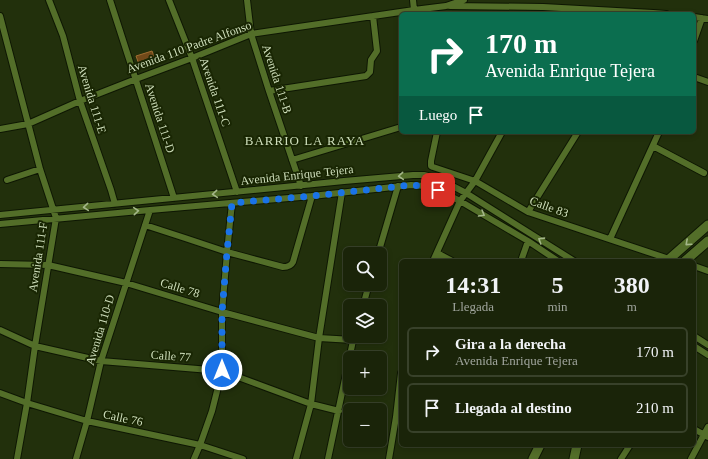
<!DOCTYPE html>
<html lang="es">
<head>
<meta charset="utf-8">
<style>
	:root { --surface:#1a2409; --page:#232c12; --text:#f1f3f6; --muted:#9fa49c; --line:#38412a }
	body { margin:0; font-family:"Times New Roman",serif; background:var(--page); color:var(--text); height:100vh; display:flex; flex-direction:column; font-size:15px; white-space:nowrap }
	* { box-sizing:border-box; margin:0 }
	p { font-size:13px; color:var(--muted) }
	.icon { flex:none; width:22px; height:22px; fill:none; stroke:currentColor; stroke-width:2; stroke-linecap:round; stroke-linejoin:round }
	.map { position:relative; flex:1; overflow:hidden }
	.details { position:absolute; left:399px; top:259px; width:297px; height:188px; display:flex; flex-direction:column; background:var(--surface); border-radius:6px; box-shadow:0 2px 6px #0003,0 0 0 1px var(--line) }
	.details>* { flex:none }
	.banner { position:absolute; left:399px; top:12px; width:297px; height:122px; border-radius:6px; box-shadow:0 2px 6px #0003,0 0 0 1px var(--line); background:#0b6e4f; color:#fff; overflow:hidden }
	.controls { position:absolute; left:343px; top:247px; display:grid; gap:8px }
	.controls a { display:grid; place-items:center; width:44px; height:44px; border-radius:6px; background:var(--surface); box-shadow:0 2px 6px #0003,0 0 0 1px var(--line); font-size:20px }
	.pin { position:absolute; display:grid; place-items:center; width:34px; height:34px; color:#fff; margin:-17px; border-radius:8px; box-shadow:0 2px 6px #0006 }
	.me { position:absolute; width:44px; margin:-22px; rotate:0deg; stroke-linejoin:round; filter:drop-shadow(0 0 3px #0008) }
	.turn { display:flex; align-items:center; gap:14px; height:84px; padding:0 20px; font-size:18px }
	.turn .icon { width:52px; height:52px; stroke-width:2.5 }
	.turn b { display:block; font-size:28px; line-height:34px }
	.then { display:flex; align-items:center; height:38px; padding:0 20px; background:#0003; gap:8px; font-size:15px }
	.eta { display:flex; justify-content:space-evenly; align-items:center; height:68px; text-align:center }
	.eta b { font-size:24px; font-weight:800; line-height:28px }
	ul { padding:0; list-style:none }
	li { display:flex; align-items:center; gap:12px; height:50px; margin:0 8px 6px; padding:0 12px; border:2px solid var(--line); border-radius:6px }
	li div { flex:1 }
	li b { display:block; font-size:15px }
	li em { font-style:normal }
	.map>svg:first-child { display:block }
	.building { fill:#714919; stroke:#a16d31 }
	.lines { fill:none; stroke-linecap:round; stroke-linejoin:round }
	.street-casing { stroke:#0e1703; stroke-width:8 }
	.secondary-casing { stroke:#0e1703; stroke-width:11 }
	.street { stroke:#536e29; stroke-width:6 }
	.secondary { stroke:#536e29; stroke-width:9 }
	.oneway { stroke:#a4b789 }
	.route { stroke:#1a73e8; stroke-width:7; stroke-dasharray:0 12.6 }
	.labels { text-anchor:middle; stroke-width:4; stroke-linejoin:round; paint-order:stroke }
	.street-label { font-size:12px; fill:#cfdfbc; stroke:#192603 }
	.neighbourhood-label { font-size:13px; letter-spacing:1px; fill:#cfdfbc; stroke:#192603 }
</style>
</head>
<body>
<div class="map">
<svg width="708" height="459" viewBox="0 0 708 459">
	<rect width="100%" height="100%" fill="#22300c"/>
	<path class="building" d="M152,51l4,10 -16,6 -4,-11z"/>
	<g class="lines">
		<g class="street-casing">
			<path id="street" d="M49,0l14,36 17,65 31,89 4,14
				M110,0l64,198
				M169,0l23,58 45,134
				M247,0l4,34 18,57 32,95
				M413,0l1,10
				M450,6l93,1 110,6 13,1
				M0,16l40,153 16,49 -21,128 -8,57 -10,56
				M694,17l14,2
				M694,41l8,-23
				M694,77l14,5
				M269,91l97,-15 4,-4 1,-12 6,-9 -4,-35
				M0,129l28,-5 52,-23 56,-22 56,-21 59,-24 163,-24 32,-4 18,-6
				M437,132l-6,29v5l2,1 42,14 53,31 141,47
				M653,146l51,27
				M292,160l109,-33
				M7,180l33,-11
				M528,212l50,-80
				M0,215l344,-34 69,-6h11l15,4 27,14 108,68
				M0,224l150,-14 162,-14 99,-11 14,1 13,4 22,11 68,40 30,20
				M145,225l40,13 42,14 56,15c5,0 8,-1 10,-5l19,-66
				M610,239l49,-107
				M437,253l15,8
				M378,254l20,-68
				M433,261l27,-60 15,-20 27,-49
				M521,261l7,-20
				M0,264l48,1 78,18 96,29 97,26 34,2
				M694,266l14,5
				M363,306l6,-22
				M0,330l35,16 66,15 121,10 89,33 28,7
				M694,336l14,9
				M694,346l14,9
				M0,393l27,10 60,18 113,24 43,14
				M694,429l14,8
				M76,459l11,-38 14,-60 49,-151
				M194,459l6,-14 12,-34 10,-40v-59l5,-60 5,-49
				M296,459l15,-55 8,-66 23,-146
				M328,459l26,-123
				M389,459l7,-42 5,-44
				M621,459l9,-14
				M691,459l17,-32"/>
		</g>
		<g class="secondary-casing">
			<path id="secondary" d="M667,261l41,-36
				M685,261l23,-20
				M533,459l7,-14
				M574,459l3,-14"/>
		</g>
		<use href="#street" class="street"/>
		<use href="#secondary" class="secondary"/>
	</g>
	<defs><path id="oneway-chevron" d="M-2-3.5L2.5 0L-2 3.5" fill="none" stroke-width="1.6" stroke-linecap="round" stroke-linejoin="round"/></defs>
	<g class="oneway">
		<use href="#oneway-chevron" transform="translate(401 176) rotate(175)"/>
		<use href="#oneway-chevron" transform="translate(215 194) rotate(175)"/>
		<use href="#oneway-chevron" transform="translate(86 207) rotate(175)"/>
		<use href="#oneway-chevron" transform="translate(136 211) rotate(-5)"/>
		<use href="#oneway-chevron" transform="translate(482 214) rotate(30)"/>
		<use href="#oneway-chevron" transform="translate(541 240) rotate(-148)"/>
		<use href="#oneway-chevron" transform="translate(688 243) rotate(138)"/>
	</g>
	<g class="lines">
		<path class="route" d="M222,370v-58l5,-60 5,-49 80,-7 99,-11 14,1 13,4"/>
	</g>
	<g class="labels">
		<g class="street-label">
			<text transform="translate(189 47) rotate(-20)" y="4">Avenida 110 Padre Alfonso</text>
			<text transform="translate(277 79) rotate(72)" y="4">Avenida 111-B</text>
			<text transform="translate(215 92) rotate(71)" y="4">Avenida 111-C</text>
			<text transform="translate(92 99) rotate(73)" y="4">Avenida 111-E</text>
			<text transform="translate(160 118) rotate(72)" y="4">Avenida 111-D</text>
			<text transform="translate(297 175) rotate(-6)" y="4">Avenida Enrique Tejera</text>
			<text transform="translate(549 207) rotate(20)" y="4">Calle 83</text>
			<text transform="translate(38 257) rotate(-81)" y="4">Avenida 111-F</text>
			<text transform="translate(180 288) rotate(17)" y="4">Calle 78</text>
			<text transform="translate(100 330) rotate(-73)" y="4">Avenida 110-D</text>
			<text transform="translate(171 356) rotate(4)" y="4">Calle 77</text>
			<text transform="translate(123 418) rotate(12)" y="4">Calle 76</text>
		</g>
		<g class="neighbourhood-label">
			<text x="305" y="145">BARRIO LA RAYA</text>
		</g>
	</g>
</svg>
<div class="controls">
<a><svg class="icon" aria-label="search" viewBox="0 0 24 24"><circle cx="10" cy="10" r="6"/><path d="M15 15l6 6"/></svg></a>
<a><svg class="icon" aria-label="layers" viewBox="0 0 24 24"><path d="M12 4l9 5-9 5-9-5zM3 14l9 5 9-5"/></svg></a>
<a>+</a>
<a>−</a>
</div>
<div class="pin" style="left:438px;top:190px;background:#d93025"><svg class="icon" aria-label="arrive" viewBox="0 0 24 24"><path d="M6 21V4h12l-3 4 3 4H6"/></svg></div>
<svg class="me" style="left:222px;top:370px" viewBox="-20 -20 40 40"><circle r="17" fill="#1a73e8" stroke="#fff" stroke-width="3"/><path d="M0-11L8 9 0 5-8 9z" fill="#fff"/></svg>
<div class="banner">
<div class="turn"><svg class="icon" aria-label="right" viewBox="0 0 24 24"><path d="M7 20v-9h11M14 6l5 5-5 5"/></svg><div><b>170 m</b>Avenida Enrique Tejera</div></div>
<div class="then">Luego<svg class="icon" aria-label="arrive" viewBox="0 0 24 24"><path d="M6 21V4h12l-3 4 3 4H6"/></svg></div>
</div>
<section class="details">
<div class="eta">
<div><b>14:31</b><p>Llegada</p></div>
<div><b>5</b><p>min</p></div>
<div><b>380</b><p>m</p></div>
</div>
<ul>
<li><svg class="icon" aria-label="right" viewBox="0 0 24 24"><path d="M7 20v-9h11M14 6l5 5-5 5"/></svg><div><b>Gira a la derecha</b><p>Avenida Enrique Tejera</p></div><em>170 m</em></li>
<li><svg class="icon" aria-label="arrive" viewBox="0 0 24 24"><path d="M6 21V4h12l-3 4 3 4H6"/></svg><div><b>Llegada al destino</b></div><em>210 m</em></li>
</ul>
</section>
</div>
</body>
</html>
